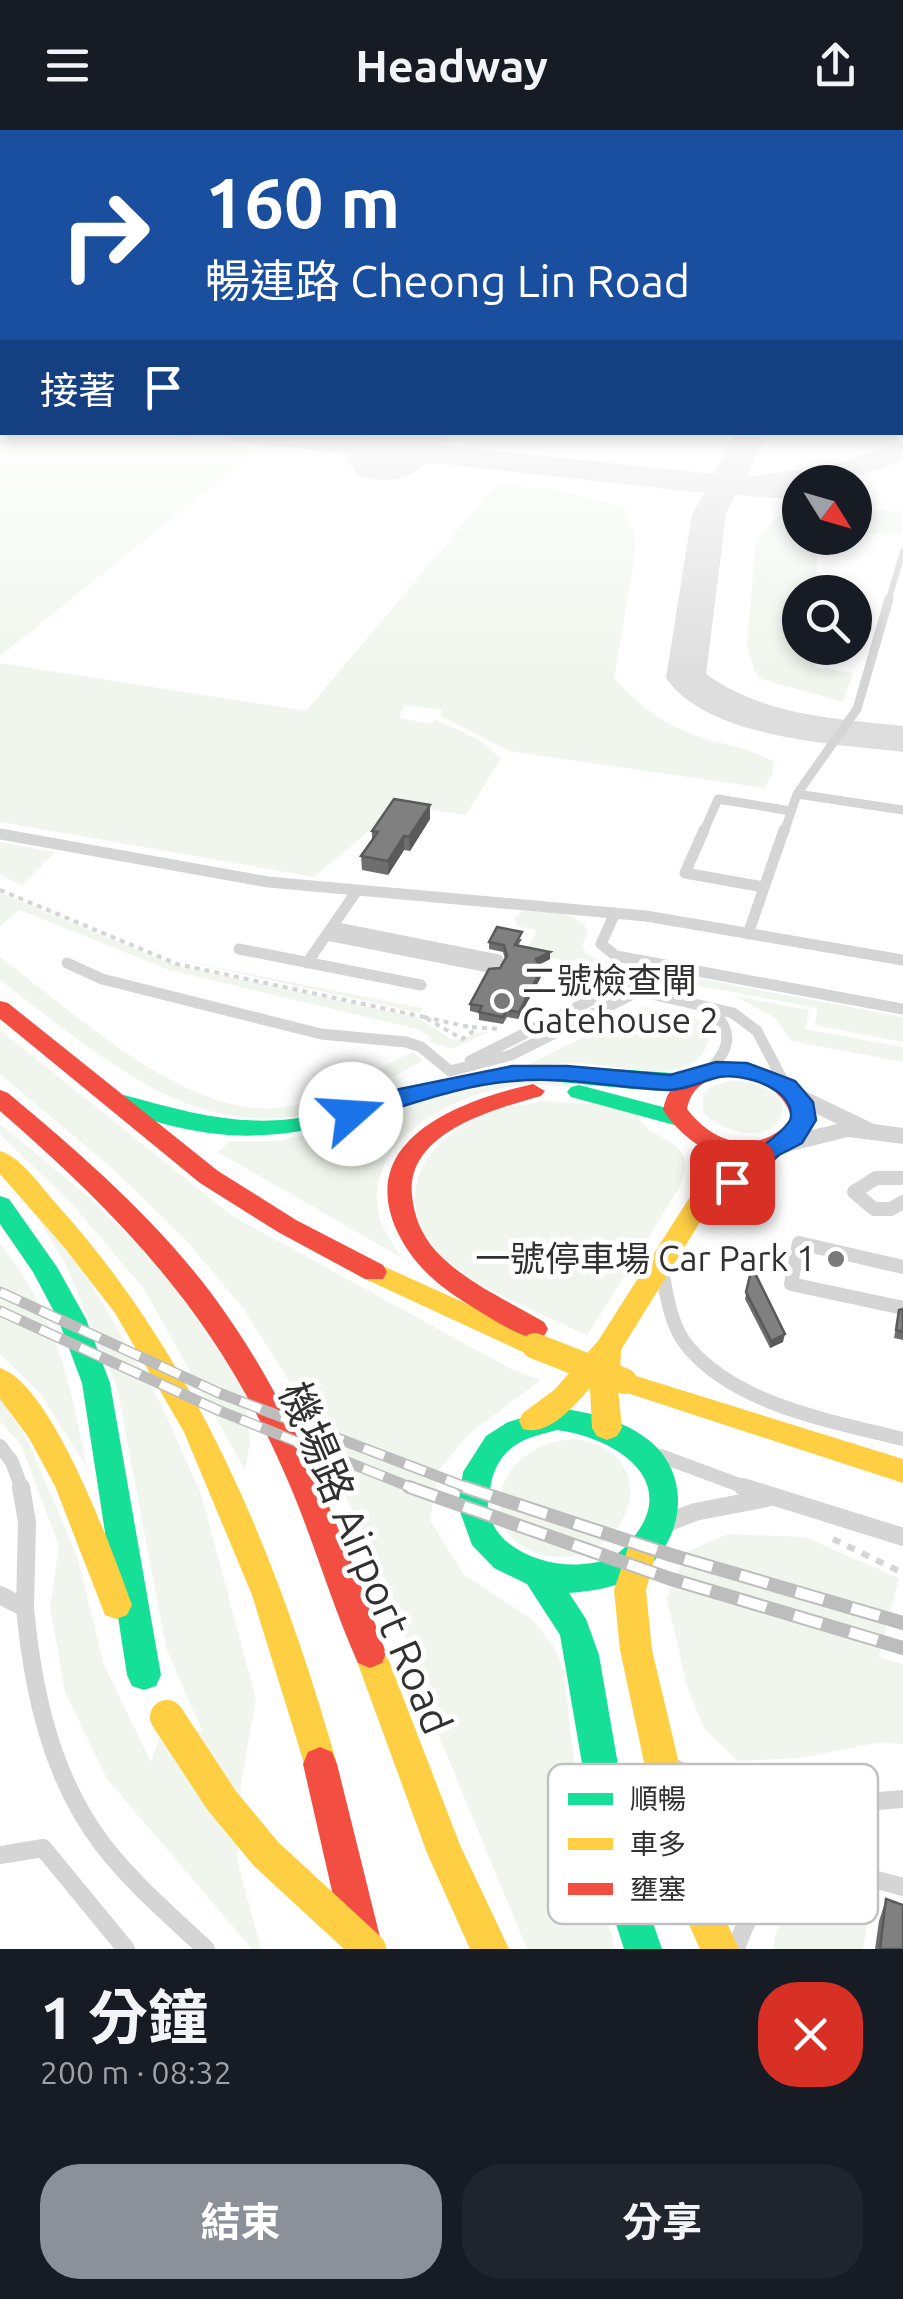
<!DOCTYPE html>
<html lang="zh-TW">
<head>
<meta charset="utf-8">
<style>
	:root { --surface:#171b24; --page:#20242c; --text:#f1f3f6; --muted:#9ea1a6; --accent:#8c9099 }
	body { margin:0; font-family:Ubuntu,"Noto Sans TC",sans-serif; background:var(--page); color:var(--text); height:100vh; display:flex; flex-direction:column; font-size:38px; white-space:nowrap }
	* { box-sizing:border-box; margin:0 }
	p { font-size:32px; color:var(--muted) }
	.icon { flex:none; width:55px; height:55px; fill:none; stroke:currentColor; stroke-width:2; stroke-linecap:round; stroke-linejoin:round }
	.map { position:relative; height:1819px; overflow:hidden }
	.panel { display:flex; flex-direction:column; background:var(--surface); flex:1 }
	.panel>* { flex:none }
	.banner { position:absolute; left:0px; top:0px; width:905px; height:305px; box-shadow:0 5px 15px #0003; background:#1a4fa0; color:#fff; overflow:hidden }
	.needle { width:65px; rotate:127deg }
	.fabs { position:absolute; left:782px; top:335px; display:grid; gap:20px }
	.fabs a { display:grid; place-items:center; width:90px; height:90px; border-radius:50%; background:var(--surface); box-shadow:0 5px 15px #0003; font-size:50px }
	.pin { position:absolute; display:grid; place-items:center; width:85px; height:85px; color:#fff; margin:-42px; border-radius:20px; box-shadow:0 5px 15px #0006 }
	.me { position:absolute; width:110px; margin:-55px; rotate:71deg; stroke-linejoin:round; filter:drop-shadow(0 0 8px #0008) }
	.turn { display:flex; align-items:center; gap:35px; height:210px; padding:0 40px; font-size:45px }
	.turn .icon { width:130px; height:130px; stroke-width:2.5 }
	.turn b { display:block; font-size:70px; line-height:85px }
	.then { display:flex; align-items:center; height:95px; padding:0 40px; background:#0003; gap:20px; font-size:38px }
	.round { display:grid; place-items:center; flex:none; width:105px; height:105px; border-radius:40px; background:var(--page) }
	.headline { display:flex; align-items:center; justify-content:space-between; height:170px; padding:0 40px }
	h1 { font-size:60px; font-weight:700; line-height:75px }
	.action { display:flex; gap:20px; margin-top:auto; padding:20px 40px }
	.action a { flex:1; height:115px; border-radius:40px; background:var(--accent); color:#fff; font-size:40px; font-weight:700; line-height:115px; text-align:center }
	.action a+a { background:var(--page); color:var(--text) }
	header { display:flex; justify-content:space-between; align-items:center; height:130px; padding:0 40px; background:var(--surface); font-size:45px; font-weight:700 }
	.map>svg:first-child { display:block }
	.green { fill:#f0f6ed }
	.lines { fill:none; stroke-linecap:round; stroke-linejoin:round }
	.taxiway { fill:#dedede; fill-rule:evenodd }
	.runway { fill:#dedede; fill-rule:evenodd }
	.path-far1 { stroke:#d5d5d5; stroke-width:4; stroke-dasharray:5 5; stroke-linecap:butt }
	.path { stroke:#d5d5d5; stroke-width:6; stroke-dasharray:8 8; stroke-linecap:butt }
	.lane-far4 { stroke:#d5d5d5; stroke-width:6 }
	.lane-far3 { stroke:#d5d5d5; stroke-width:9 }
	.lane-far2 { stroke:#d5d5d5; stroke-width:11 }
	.lane-far1 { stroke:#d5d5d5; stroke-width:14 }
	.lane { stroke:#d5d5d5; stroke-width:18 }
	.street { fill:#d5d5d5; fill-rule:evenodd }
	.fast { fill:#16e098; fill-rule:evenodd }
	.slow { fill:#ffcf43; fill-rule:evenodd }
	.jam { fill:#f24e42; fill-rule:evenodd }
	.rail-far1-casing { stroke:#bdbdbd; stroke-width:11 }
	.rail-casing { stroke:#bdbdbd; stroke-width:14 }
	.rail-far1 { stroke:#fff; stroke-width:8; stroke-dasharray:22; stroke-linecap:butt }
	.rail { stroke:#fff; stroke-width:10; stroke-dasharray:29; stroke-linecap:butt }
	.slow-bridge-far1 { stroke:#ffcf43; stroke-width:26 }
	.slow-bridge { stroke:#ffcf43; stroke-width:34 }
	.wall { fill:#6e6e6e }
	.shaded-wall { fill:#5a5a5a }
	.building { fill:#808080; stroke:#5a5a5a; stroke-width:2.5 }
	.route { fill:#1a73e8; stroke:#114b97; stroke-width:2.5 }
	.poi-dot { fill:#797979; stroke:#fff; stroke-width:4 }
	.labels { text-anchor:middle; stroke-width:10; stroke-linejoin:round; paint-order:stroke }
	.poi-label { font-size:35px; fill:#313131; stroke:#fff; text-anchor:start }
	.near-street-label { font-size:42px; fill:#313131; stroke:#fff }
	.key { fill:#fff; stroke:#c1c1c1; stroke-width:2.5 }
	.key-label { font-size:28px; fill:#313131 }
</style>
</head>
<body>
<header><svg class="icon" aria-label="menu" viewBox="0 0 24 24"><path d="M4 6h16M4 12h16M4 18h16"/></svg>Headway<svg class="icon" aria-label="share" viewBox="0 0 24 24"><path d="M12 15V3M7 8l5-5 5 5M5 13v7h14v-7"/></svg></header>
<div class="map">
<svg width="903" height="1819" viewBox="0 0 903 1819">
	<rect width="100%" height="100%" fill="#fff"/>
	<path class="green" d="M0,287l2,15 159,1 96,17 -257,206z
		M498,353l61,8 65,16 11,31v17l-21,123c24,27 49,46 84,58 25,9 51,12 75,25v12l-9,15 -255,-37 -69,-35 2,-6 -37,-5 -6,13 30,6 6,-5 44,21 22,18 -35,57 -66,-10 -86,72 -314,-55v-159l306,48z
		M855,380l48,1 -1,24 -47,-3z
		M800,381v27h18l-2,54h-16v56h15v19l38,6 -10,29 -79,-22 -9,-8 -8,-28 9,-104 22,-24z
		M0,712l55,10 -33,33 -22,-10z
		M0,763l175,72 241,52 36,22 10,1 12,-7 15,-1 -38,17 -23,-8 4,-3 -15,-9 -248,-59 -149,-60 -20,16z
		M523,781c21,2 56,-2 65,20l-6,15 4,8 14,6 303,57v25l-88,-17 2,-17 -293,-55 13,-23 -20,-4 -3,-8z
		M0,827c73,54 197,173 294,148 38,-9 83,-37 119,-53l10,9c-33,16 -68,40 -104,50 -126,36 -226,-62 -319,-131z
		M170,828l252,50 -2,5z
		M735,866l74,14 -4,19 98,18v15l-112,-21 -16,-23z
		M643,877l51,10 16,13c-3,64 -93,34 -132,33 -18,0 -37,3 -54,4z
		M0,900l231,185 278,153 32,12 -73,55 -29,35 -9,50 34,55 69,45 21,27 10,24 8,75 25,143 19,60h-89l-84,-203 -58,-167 -91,-190 -51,-81 -58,-69 -70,-68 -115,-97z
		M525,950l48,3 -2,4c-16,-1 -32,-3 -47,-2 -66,6 -162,52 -145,131 3,14 16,30 23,42l-184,-106 13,-11h45l61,-12 100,-33z
		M733,950l27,5 19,13 4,8c-1,42 -63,28 -80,6v-17l7,-8z
		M542,971l48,3 47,11c13,30 66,21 42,73l-92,148c-44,-23 -121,-49 -153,-88 -46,-56 -3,-115 56,-136 16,-6 35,-7 52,-11z
		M0,994l84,69 71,67 89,126 6,57 -5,27 -101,-181 -72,-85 -72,-70z
		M30,1076l46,52 86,148 39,88 55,205 -15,85 -4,76 24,89h-9l-145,-170 -42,-87 -15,-85 9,-61 -38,-101 -21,-24v-24l28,44 50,118 26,106 47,97 16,-45 36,16 -37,-85 -49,-261 -52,-124z
		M0,1113c58,76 69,134 87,225l-47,-75 -40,-39z
		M576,1309c96,16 50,129 -26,117 -82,-12 -59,-115 26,-117z
		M728,1404l77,3 94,41 -20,79 24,7v80l-22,-2 -81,16 -62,3 -35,-34 -17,-44 -19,-84 19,-47z
		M823,1771l48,3 -8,45h-89c-3,-29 26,-40 49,-48z"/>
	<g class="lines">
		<path class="taxiway" d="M219,302h100l395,42 22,-42h30l-19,45 83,-12 73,-23v19l-65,21h-38v18l-65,-5 -9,19 -20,160c59,42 128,44 197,52v26c-67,-8 -195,-13 -237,-74l26,-164 12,-21 -470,-52 -11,-3z"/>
		<path class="runway" d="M369,302h82c-28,40 -44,56 -93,44l-11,-17z"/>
		<path class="path-far1" d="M0,760l177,74 247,53
			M424,887l45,10 3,5 -10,7z
			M472,897l25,2"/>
		<path class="path" d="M833,1409l70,34"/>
		<path class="lane-far4" d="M888,472l15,-51"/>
		<path class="lane-far3" d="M797,664l106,16
			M703,703l15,-34 73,12
			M784,703l13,-39 60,-85 32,-110"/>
		<path class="lane-far2" d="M704,700l-19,43 79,14
			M0,704l268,48 378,34 257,44
			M615,783l-14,31 15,12 287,53
			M332,797l166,33
			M748,804l36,-104
			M327,805l167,33
			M239,819l182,36
			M67,833l35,16 219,55 85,8 15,5 29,24 61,-16 128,-64
			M307,833l49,-71
			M545,839l188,44 24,18 25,48
			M710,878c23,23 22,38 0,62
			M470,931l147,-74"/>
		<path class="lane-far1" d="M903,1048h-27l-22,14 20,17h17l12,-7
			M903,1137l-104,-24 -8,41 112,24
			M663,1145c4,24 9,54 26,73 50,58 143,73 214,91
			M0,1316l12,16 10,27
			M661,1326l89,33"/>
		<path class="lane" d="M21,1357l6,35 -2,86
			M743,1357l160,50
			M669,1392l26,-10 72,-14
			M0,1465l25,13c8,84 26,169 78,237 30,39 68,71 103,104
			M675,1638c73,40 147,38 228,31
			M621,1676l26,-33
			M0,1725l43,-7 83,101
			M736,1819c32,-96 83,-85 167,-62"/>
		<path class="street" d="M795,956l79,38 29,4v16l-55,-7 -65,16 -9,-2 -3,-6 3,-6 63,-15 -50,-25 -4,-5z"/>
		<path class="fast" d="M556,935l132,9 12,7c-6,6 -4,6 -13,7 -64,8 -130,-15 -198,-5 -127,20 -190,78 -328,40 -16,-5 -39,-8 -49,-20l12,-8c56,15 108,31 167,24 93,-11 167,-56 265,-54z
			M579,955l107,28 4,5 -12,8 -107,-29 -4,-5 4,-5z
			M0,1066l9,3 48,68 29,52 24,64 51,292 -5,11 -12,4 -12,-4 -5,-11 -45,-292 -24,-64 -25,-47 -33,-48z
			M557,1278c33,4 68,12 94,34 41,35 33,98 -8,129 -21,16 -49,20 -74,22l17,26 13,36 39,225 24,69h-38l-22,-69 -42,-245 -33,-51 -33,-16 -22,-23 -14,-39 5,-34 23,-36 22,-14zM557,1300c64,9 130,55 67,118 -11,11 -26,15 -41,16 -36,4 -91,-15 -95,-57 -1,-7 2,-16 3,-23 3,-16 10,-28 23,-38 13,-9 28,-12 43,-16z"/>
		<path class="slow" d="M770,1011l9,2 3,6 -3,6 -37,33 -29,13 -92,149 -1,21 283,88v24l-285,-93 4,38 -5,8 -10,4 -10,-4 -5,-8 -2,-40c-16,18 -42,49 -67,41l-4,-8 4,-8 31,-23 44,-49 97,-152 29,-13 37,-33z
			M0,1021c22,6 44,40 60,57 142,159 219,354 277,556l-5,12 -12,5 -12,-5 -56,-181 -68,-163 -69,-119 -51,-66 -64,-73z
			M374,1132l171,77 4,7 -4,7 -10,3 -10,-3 -160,-74 -4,-7 4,-7z
			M0,1238c53,17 113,185 132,237l-5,10 -11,4 -11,-4 -50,-129 -26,-48 -29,-39z
			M639,1414l11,4 5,9 -9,33 6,60 40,168 26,86 21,45h-39l-18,-40 -26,-91 -36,-168 -6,-60 14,-42z
			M370,1508l12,5 4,10 74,192 49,104h-39l-43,-96 -73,-200 4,-10z"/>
		<path class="jam" d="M0,871l8,2 210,168 78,49 87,45 4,7 -4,7h-18l-87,-47 -78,-49 -200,-164z
			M726,932c42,3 77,15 90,58 -41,62 -115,47 -153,-10 7,-34 32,-44 63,-48zM726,946c31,3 57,11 66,43 -33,37 -77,27 -105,-10 4,-21 18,-30 39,-33z
			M533,954l12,7 -4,5c-46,13 -135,36 -129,99 2,21 9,39 23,55 29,32 72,50 109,72l4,7 -4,7 -10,3c-23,-7 -47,-23 -68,-36 -29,-18 -53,-39 -68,-70 -45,-94 64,-133 135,-149z
			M0,960l8,3c74,62 148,126 206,204 79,107 126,232 172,356l-4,10 -12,5 -12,-5c-28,-62 -46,-129 -74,-191 -67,-155 -159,-252 -284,-361z
			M320,1617l12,5 5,12 46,185 -38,-1 -42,-184 5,-12z"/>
		<g class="rail-far1-casing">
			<path id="rail-far1" d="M0,1162l219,101 252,96
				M0,1181l220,100 195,78"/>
		</g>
		<g class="rail-casing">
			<path id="rail" d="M409,1357l262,92 232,69
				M464,1357l207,68 232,68"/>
		</g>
		<use href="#rail-far1" class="rail-far1"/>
		<use href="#rail" class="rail"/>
		<path class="slow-bridge-far1" d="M535,1216l89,35"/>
		<path class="slow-bridge" d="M167,1587l55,84 44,53 103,95"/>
	</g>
	<path class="wall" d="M430,689l-20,32 -6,-1 -16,25 -26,-5 -1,-14 11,-16v-9z
		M522,809l-4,7 32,6v7l-11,6 2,5v7l-23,42 -11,-2 -4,7 -24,-4v-7l-9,-2v-7l30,-36 5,-9 -2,-7 -14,-3v-7z
		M752,1137l31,75 -13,6 -25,-49z
		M903,1179v31l-9,-2 5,-28z
		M886,1769l17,50h-28l4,-28z"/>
	<path class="shaded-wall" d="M430,675v14l-20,32 -1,-14z
		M404,706v14l-16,25v-14z
		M550,822v7l-14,7v-7z
		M541,840v7l-23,42 1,-7z
		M785,1204l-2,8 -13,6 1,-7z"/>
	<path class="building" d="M394,669l36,6 -21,32 -5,-1 -16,25 -27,-5 17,-24 -6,-1z
		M497,797l25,5 -7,13 35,7 -14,7 5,11 -22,42 -12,-2 -4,7 -24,-5 3,-6 -12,-2 19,-35 11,-1 7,-12 -3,-11 -15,-3z
		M752,1137l33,67 -14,7 -25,-49z
		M903,1179v23l-7,-2 3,-20z
		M886,1769l17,6v44h-23z"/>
	<linearGradient id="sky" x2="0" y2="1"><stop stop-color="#a2c7ed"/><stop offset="0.53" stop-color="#fff"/><stop offset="1" stop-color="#fff" stop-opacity="0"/></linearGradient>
	<rect width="903" height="542" fill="url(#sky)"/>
	<path class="route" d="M716,932l31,1 48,18 18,21 3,18 -14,23 -23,12 -38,33h-17l-4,-6 4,-7c13,-11 66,-45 67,-58 2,-30 -49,-44 -72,-40 -18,4 -32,13 -52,13 -51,-2 -101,-14 -153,-9 -56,4 -110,26 -163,41l-12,-8 3,-6 58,-19 112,-23h55l103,9z"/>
	<g class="poi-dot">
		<circle cx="502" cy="871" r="10"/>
		<circle cx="836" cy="1129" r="10"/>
	</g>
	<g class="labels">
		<g class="poi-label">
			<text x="522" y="863">二號檢查閘<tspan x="522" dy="40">Gatehouse 2</tspan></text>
			<text x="816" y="1141" text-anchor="end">一號停車場 Car Park 1</text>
		</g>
		<g class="near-street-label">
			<text transform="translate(366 1428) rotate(67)" y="15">機場路 Airport Road</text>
		</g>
	</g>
	<rect x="548" y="1634" width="330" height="160" rx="15" class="key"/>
	<rect x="568" y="1663" width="45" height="12" fill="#16e098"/>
	<rect x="568" y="1708" width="45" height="12" fill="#ffcf43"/>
	<rect x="568" y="1753" width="45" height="12" fill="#f24e42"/>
	<g class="key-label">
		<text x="630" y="1679">順暢</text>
		<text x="630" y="1724">車多</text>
		<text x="630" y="1769">壅塞</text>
	</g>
</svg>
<div class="fabs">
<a><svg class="needle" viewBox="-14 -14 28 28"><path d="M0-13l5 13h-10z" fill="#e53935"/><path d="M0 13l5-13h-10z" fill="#9ea1a6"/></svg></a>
<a><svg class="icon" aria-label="search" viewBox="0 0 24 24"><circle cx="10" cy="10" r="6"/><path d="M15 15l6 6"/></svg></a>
</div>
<div class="pin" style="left:732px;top:1052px;background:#d93025"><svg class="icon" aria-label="arrive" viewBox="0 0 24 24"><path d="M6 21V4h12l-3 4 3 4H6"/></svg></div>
<svg class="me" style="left:351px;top:984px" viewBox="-20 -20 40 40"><circle r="19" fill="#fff"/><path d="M0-13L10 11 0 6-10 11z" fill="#1a73e8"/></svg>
<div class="banner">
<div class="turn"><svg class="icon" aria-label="right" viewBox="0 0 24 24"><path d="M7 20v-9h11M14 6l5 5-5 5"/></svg><div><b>160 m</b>暢連路 Cheong Lin Road</div></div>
<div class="then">接著<svg class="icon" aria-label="arrive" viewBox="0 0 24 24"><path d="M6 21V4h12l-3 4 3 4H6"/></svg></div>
</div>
</div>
<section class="panel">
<div class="headline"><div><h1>1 分鐘</h1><p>200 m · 08:32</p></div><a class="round" style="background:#d93025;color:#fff"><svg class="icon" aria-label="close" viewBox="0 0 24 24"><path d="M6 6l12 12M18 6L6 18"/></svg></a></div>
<div class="action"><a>結束</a><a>分享</a></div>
</section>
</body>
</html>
